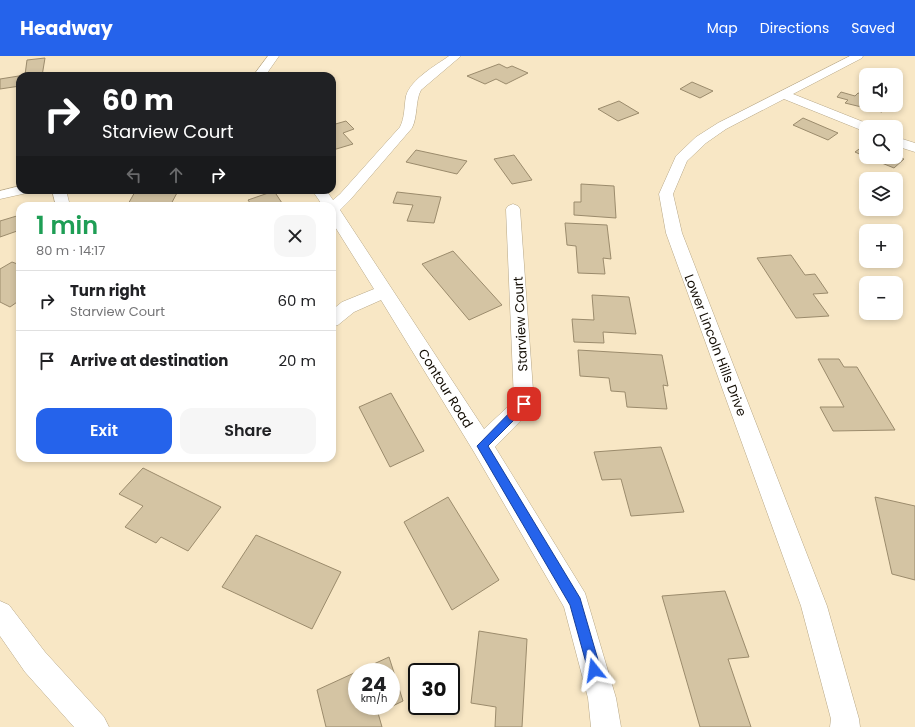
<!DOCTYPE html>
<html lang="en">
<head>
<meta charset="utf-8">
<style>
	:root { --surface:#fff; --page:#f6f6f6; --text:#202124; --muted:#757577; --line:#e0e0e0; --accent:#2563eb }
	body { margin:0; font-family:Poppins,sans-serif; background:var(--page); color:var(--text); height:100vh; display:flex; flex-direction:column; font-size:15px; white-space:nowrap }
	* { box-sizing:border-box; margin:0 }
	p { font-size:13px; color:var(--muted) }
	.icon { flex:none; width:22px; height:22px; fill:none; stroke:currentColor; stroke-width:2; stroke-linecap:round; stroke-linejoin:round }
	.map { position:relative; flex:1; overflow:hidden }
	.drawer { position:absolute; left:16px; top:146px; width:320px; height:260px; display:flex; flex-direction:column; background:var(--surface); border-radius:12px; box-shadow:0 2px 6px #0003 }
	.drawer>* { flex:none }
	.guide { position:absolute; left:16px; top:16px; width:320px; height:122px; border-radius:12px; box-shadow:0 2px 6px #0003; background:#202124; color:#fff; overflow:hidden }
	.tools { position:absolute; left:859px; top:12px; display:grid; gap:8px }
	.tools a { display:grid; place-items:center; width:44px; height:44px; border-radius:8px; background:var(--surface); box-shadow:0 2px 6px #0003; font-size:20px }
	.speed { position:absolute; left:348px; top:607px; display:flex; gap:8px; font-size:20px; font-weight:700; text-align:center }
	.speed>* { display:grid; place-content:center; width:52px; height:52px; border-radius:50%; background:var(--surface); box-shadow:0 2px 6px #0003; line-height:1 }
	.speed small { font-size:10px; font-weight:400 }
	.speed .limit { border:2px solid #111; border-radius:6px; background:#fff; color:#111 }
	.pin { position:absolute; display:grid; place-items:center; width:34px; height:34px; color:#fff; margin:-17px; border-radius:8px; box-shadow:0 2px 6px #0006 }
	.me { position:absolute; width:44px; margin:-22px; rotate:345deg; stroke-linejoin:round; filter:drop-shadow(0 0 3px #0008) }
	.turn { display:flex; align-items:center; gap:14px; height:84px; padding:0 20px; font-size:18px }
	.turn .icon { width:52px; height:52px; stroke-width:2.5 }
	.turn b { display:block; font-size:28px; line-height:34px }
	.lanes { display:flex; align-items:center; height:38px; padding:0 20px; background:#0003; justify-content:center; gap:20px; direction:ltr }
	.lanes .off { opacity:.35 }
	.round { display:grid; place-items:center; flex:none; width:42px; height:42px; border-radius:12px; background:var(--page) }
	.headline { display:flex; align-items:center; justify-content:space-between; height:68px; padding:0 20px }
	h1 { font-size:24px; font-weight:600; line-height:30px; color:#1e9e55 }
	.action { display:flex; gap:8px; margin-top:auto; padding:8px 20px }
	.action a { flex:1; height:46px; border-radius:12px; background:var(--accent); color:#fff; font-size:16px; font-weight:600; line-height:46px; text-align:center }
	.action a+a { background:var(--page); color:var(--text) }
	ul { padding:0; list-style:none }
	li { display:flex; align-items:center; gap:12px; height:60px; padding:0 20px; border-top:1px solid var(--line) }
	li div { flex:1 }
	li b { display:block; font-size:15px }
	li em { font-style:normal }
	header { display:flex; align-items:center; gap:24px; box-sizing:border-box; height:56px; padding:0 20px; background:var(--accent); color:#fff }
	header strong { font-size:19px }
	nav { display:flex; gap:22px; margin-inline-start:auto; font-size:14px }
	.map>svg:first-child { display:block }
	.building { fill:#d4c4a3; stroke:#9b8b6c; fill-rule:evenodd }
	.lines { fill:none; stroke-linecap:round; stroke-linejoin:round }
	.minor-casing { stroke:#b7a787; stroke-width:1 }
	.minor { fill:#fff; fill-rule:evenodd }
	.route { fill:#2563eb; stroke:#184099 }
	.labels { text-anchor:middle; stroke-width:3; stroke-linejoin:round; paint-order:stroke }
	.street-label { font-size:13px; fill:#120c03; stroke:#fff }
</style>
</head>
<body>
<header>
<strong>Headway</strong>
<nav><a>Map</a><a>Directions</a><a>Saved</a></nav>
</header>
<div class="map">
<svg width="915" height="671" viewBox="0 0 915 671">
	<rect width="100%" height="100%" fill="#f8e7c5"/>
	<path class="building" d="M45,2l-3,18h-22v10l-20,3v-10l25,-4 2,-15z
		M499,8l8,4 5,-2 16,7 -22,11 -10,-5 -11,5 -18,-8z
		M692,26l21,9 -13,7 -20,-9z
		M841,36l14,4 3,-3 8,2v10h13l7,2 -4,5 -37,-9 3,-3 -11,-3z
		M619,45l20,12 -21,8 -20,-12z
		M803,62l35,15 -10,7 -35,-15z
		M346,65l8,8 -11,4 10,11 -20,6 -1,-25z
		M866,88v13l-11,-5z
		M416,94l51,11 -10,13 -51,-12z
		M514,99l18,25 -20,4 -18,-25z
		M896,100l8,3 -10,9 -27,-11z
		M581,128l33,2 2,32 -42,-3v-13h7z
		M136,134h31l11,1 -8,15h-43z
		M274,135l10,15h-32l-4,-6z
		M397,136l44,5 -7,26 -27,-2 6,-16 -20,-2z
		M20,159v15l-20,7v-16z
		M565,167l42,2 4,34 -8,-1 2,16 -27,-1 -2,-27 -9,-1z
		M453,195l49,54 -33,15 -47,-56z
		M791,199l14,20 10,-1 13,19 -15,1 16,22 -33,2 -39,-60z
		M12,206l8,3v13l-2,1 2,1v20l-10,7 -10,-5v-33z
		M592,239l37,2 7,37 -33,-2 1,11 -30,-1 -2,-23 22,1z
		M578,294l84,5 6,31 -5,-1 4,24 -40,-2 -2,-15 -14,-1 -2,-13 -29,-2z
		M818,303h21l5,8h13l38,63 -62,1 -13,-24h24z
		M391,337l33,58 -34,16 -31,-60z
		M661,391l23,65 -53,4 -10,-37 -19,1 -8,-28z
		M143,412l78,39 -33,44 -27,-14 -5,6 -31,-16 18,-21 -24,-12z
		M448,441l51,83 -47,30 -48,-88z
		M875,441l40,9v74l-23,-6z
		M256,479l85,37 -29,57 -90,-42z
		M725,535l24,66 -21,2 23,68h-51l-38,-131z
		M479,575l48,8 -5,88h-27l1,-20 -25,-4z
		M389,601l14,44 -25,12 4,14h-56l-9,-37zM357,616h34v34h-34z"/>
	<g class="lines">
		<g class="minor-casing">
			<path id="minor" d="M268,0h11l-14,20h-12z
				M449,0h12l-40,34c-6,11 -3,26 -9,38l-62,72 -10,10 144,219 30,-28 -8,-192 2,-3 5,-2 5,2 2,3 14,195 -3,6 -36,37 90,146 31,105 5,29h-30l-3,-29 -24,-91 -90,-155 -93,-152 -27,12 -16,13 -6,2v-17l10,-8 32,-13 -42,-67v-16h-9l-11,-16h14l7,10 7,-6 60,-67c5,-10 4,-20 6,-31 5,-17 29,-30 43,-40z
				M850,0h13l-1,2 -69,36 78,31 1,2h-6v5l-82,-33 -58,30 -20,14 -19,18 -14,33 9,39 145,373 32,113 1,8h-30l1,-8 -30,-113 -135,-373 -7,-39 17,-38 20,-19 22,-14z
				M896,81l19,6v9l-19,-6z
				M20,130v4h9l-2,3 -27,6v-8z
				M52,134h14l4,16h-14z
				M0,545l9,4 36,47 59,65 5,10h-35l-49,-55 -25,-36z"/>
		</g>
		<use href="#minor" class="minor"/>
	</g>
	<path class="route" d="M524,344l3,1 1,3 -1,3 -39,39 92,152 21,72 -2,5 -5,2 -4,-2 -2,-5 -18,-65 -93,-159 44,-45z"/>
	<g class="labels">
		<g class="street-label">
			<text transform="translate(520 268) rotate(-93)" y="5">Starview Court</text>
			<text transform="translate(716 289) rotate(69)" y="5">Lower Lincoln Hills Drive</text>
			<text transform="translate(446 332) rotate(58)" y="5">Contour Road</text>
		</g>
	</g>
</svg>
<div class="tools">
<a><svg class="icon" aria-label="sound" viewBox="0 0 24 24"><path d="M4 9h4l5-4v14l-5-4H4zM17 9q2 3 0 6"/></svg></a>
<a><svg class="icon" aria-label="search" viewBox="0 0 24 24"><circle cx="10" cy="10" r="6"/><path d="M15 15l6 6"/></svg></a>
<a><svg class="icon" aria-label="layers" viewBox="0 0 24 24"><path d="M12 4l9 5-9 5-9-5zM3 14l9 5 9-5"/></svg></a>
<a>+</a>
<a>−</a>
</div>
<div class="speed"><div>24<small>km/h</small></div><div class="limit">30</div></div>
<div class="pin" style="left:524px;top:348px;background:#d93025"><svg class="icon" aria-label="arrive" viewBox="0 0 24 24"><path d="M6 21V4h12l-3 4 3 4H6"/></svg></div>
<svg class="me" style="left:594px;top:614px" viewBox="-20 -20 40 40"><path d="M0-17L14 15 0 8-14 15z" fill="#2563eb" stroke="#fff" stroke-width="4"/></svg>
<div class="guide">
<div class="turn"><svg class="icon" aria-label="right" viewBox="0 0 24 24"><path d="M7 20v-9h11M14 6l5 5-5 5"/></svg><div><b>60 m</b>Starview Court</div></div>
<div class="lanes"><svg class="icon off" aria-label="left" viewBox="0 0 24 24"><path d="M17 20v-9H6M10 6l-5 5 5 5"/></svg><svg class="icon off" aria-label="ahead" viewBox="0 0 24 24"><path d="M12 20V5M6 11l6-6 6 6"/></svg><svg class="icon" aria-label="right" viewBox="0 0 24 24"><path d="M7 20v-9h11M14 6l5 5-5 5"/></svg></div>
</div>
<section class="drawer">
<div class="headline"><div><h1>1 min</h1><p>80 m · 14:17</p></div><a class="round"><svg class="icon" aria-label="close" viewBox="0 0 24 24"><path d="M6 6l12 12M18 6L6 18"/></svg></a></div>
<ul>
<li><svg class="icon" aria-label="right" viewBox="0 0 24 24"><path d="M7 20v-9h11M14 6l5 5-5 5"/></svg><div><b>Turn right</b><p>Starview Court</p></div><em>60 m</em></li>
<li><svg class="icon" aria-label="arrive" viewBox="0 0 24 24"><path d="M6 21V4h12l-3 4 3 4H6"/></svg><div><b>Arrive at destination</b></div><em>20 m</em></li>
</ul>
<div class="action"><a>Exit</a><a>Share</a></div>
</section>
</div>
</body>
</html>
